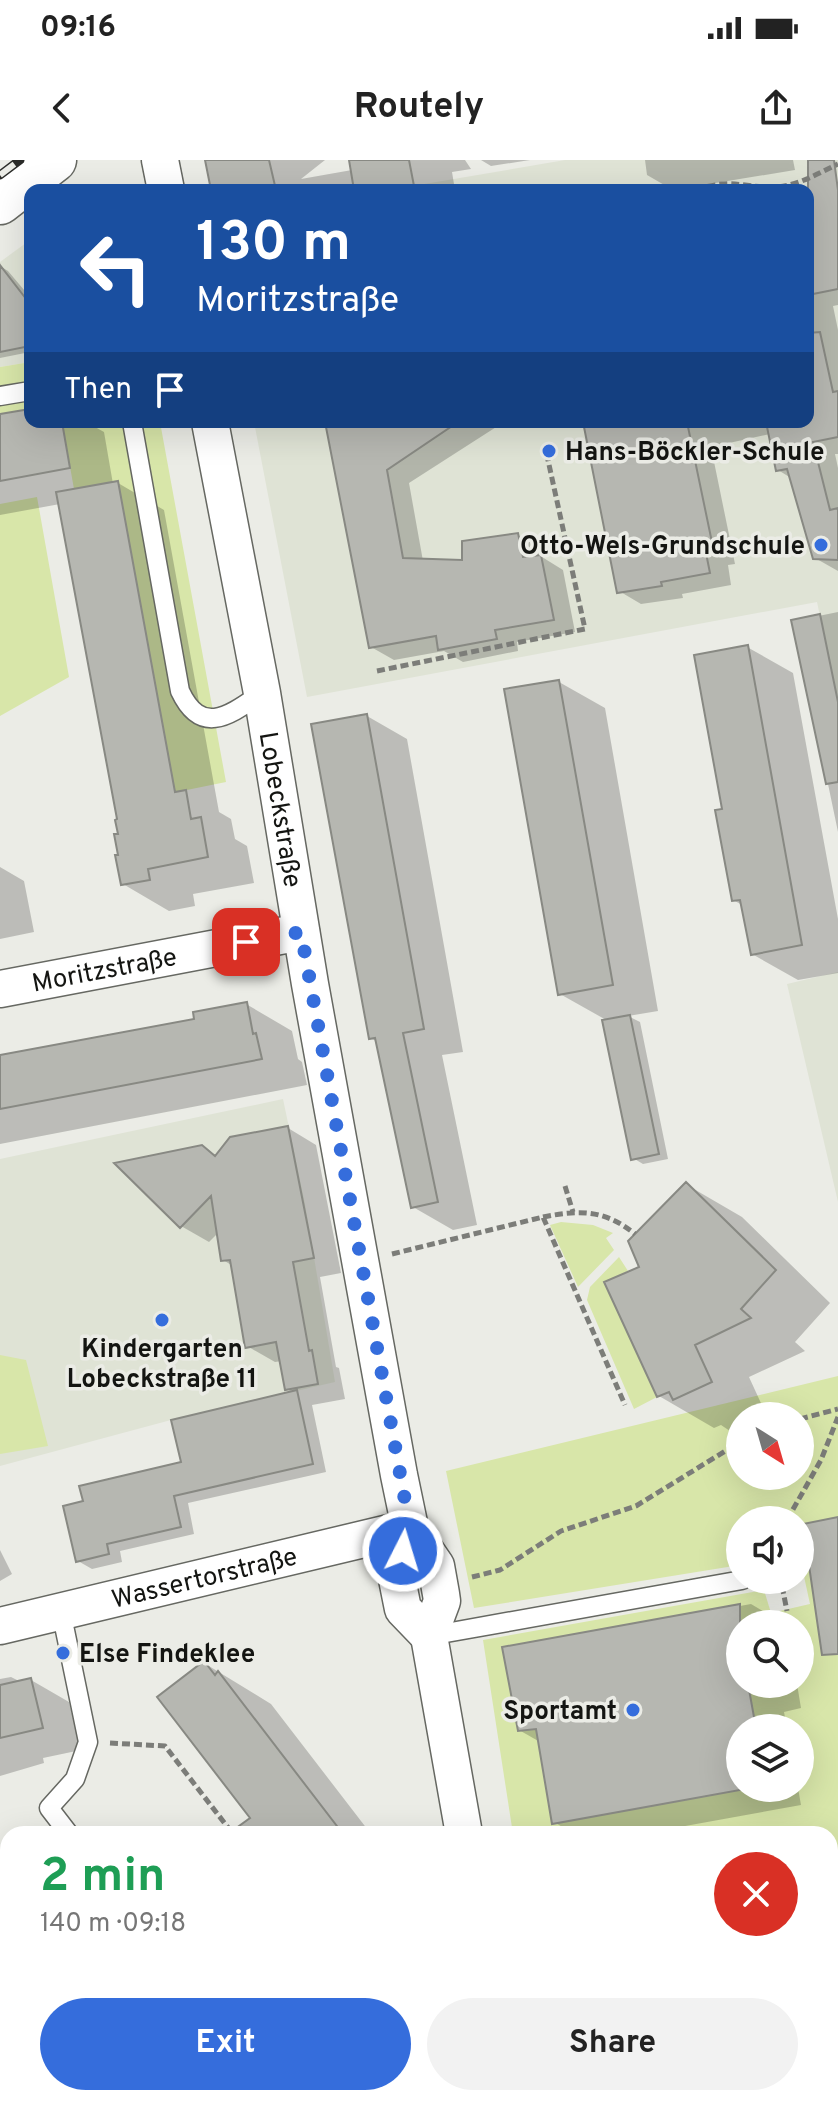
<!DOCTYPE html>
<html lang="en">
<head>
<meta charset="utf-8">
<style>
	:root { --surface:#fff; --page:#f2f2f2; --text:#222; --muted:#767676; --accent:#356ddc }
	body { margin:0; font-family:Overpass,sans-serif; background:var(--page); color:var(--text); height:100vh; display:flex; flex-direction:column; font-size:30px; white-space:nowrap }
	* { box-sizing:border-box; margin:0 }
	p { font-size:26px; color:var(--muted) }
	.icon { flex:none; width:44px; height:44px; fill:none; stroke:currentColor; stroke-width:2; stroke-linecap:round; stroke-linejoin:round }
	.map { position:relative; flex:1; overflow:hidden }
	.side { position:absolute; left:0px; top:1666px; width:838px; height:280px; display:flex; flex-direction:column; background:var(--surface); border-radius:24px 24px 0 0; box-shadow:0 8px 32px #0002 }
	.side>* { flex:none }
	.banner { position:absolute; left:24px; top:24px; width:790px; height:244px; border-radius:16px; box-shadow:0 8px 32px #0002; background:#1a4fa0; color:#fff; overflow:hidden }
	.needle { width:52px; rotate:143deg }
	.tools { position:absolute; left:726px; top:1242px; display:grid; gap:16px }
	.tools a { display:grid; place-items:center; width:88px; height:88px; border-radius:50%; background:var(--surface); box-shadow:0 8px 32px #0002; font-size:40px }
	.pin { position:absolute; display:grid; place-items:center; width:68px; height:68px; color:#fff; margin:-34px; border-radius:16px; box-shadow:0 4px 12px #0006 }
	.me { position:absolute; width:88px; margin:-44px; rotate:5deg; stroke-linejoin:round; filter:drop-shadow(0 0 6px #0008) }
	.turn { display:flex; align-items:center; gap:28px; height:168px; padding:0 40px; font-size:36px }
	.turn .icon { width:104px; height:104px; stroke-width:2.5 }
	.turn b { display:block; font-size:56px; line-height:68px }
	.then { display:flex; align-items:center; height:76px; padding:0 40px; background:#0003; gap:16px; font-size:30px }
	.round { display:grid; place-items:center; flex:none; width:84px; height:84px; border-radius:42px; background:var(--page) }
	.summary { display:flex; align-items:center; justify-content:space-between; height:136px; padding:0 40px }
	h1 { font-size:48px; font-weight:700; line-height:60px; color:#1e9e55 }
	.button { display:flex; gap:16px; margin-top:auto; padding:16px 40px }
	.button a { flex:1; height:92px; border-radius:48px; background:var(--accent); color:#fff; font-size:32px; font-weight:700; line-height:92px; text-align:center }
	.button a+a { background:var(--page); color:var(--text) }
	.status { display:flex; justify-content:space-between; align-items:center; height:56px; padding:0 40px; background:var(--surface); direction:ltr }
	.status svg { height:22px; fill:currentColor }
	header { display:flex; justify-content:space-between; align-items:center; height:104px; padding:0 40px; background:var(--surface); font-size:36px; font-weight:700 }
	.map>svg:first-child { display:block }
	.built { fill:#dfe3d5 }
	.green { fill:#d8e6a9; fill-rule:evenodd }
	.shadow { fill:#0003 }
	.building { fill:#b6b7b1; stroke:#888983; stroke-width:2 }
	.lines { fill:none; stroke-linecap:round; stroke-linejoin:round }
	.lane-casing { stroke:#666862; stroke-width:21 }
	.street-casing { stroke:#666862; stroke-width:39 }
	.secondary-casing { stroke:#666862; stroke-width:47 }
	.path { stroke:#7c7d79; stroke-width:5; stroke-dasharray:8 4; stroke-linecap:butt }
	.lane { stroke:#fff; stroke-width:18 }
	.street { stroke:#fff; stroke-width:36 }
	.secondary { stroke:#fff; stroke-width:44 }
	.rail-casing { stroke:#2a2b28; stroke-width:9 }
	.rail { stroke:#ebece6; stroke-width:6; stroke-dasharray:18; stroke-linecap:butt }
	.route { stroke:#356ddc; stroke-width:14; stroke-dasharray:0 25.2 }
	.poi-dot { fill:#356ddc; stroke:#ebece6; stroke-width:3 }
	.labels { text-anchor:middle; stroke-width:7; stroke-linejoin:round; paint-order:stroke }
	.poi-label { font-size:26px; font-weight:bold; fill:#141512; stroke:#ebece6; text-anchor:start }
	.street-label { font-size:26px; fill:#141512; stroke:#ebece6 }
</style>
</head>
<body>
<div class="status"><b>09:16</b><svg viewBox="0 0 49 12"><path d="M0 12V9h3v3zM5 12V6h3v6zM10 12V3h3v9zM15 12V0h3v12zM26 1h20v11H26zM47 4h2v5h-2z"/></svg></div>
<header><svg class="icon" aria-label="back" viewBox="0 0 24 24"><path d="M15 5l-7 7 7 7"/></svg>Routely<svg class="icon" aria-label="share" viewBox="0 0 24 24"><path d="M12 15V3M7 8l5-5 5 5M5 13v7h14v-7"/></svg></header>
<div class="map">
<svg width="838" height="1946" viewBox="0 0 838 1946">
	<rect width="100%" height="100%" fill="#ebece6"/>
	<path class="built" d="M565,0h273v542l-21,-100 -510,95 -53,-275h554v-232h-419z
		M30,80v122l-30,5v-105z
		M838,812v230l-51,-218z
		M283,939l22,105 30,178 -164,38 -171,46v-307z"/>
	<path class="green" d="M30,202v47l-30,5v-47z
		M62,262h98l66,360 -54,11 -5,-43 -49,-268 -44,7z
		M37,337l32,180 -69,39v-212z
		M561,1062l32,3 20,8 -7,5 8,12 -36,37 -28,-62z
		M619,1097l9,14 -23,11 52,115 -23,12 -47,-109 3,-13z
		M0,1195l26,5 22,86 -48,8z
		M838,1216v730h-284l-1,-8h277v-264h-317l-30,-194 281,-50 7,23 39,-9 -10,-46v-38h-60v45l-266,43 -28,-137zM740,1256h60v60h-60zM740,1464h60v60h-60zM740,1568h60v60h-60z"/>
	<path class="shadow" d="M207,0h118l-24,19 51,-9 -1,-10h114l6,9 -19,3 3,18h-241z
		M481,0h49l-39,6z
		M645,0h148l2,10 -122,20 -26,-15z
		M838,33v112l-5,1 5,24v124h-3l3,14v103l-23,-13 -24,-80 -13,-8 -8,-36 -59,13 24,117 -7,1 3,20 -49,9 1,4 -42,6 -22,-13 -12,-169h201v-223z
		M0,106l8,5 22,26v55l-30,6z
		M30,251v11h56l18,10 9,52 5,-1 46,27 55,302 12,7 4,20 12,7 7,37 -61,11 2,12 -26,5 -46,-27 -3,-49 -60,-331 -60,11v-99z
		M327,262h177l-95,61 14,78 41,1 54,-27 22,13 2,9 21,13 12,62 -58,10 1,9 -55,11 -19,-11 -50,9 -23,-13z
		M838,452v220l-44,-211z
		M747,487l46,26 45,246v54l-40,7 -46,-26 -8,-48 -11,-6 -8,-90z
		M559,522l46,26 53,303 -30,5 12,6 28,137 -25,5 -10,-6 -25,-137 -48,-27z
		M367,556l40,23 56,313 -21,3 35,170 -24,5 -40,-23 -35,-165 -8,-4z
		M0,707l24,14 10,51 -34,7z
		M246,844l46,27 6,28 4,3 5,23 -307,59v-86l196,-37z
		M288,968l28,17 25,128 -21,4 16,90 3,1 6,31 -33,6 14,67 -138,31 6,31 -74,17 2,11 -30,7 -14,-8 7,-59 99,-39 110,-70 -7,-4 -5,-28 -7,1 -28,-16 -14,-80 -10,-6 -4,-28 -10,10 -28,-16 20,-79 16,9z
		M687,1025l55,32 88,86 -35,39 10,9 -56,26 17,37 -26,2v10l-10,5 -9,-6 -7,3 -55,-32z
		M0,1390l12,24 -12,7z
		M751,1444l34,20h-45v60h57l4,24 -17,4 3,16h-47v60h58l3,17 -160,29h-67l-20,-12 -14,-80 -21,-12 -14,-81z
		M204,1503l67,41 100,130h-106z
		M11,1517l10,5 10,-2 38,22 12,48 -38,8 1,5 -44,13v-97z
		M8,1798v96l-8,-41v-53z
		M8,1924v14h93l-11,8h-90v-21z
		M282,1938h147l-11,8h-146z"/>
	<path class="building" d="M205,0h64l7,30h-65z
		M349,0h60l5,26 -25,4h-35z
		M808,0h26l4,30v99l-30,6z
		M0,105l30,39v42l-30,6z
		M820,172l13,60 5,-1v46l-25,5 17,68 8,-2v52l-25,-1 -26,-90 -11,2 -10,-49h42v-89z
		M30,249v13h32l8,46 -70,13v-67z
		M325,262h133l-71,48 16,88 59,2v-19l56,-8 5,24 18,-2 13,65 -59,10 2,9 -59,11 -2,-14 -67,12z
		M583,262h104l27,130 -8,1 4,20 -49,9 1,4 -45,7z
		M118,321l57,311 11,-2 5,29 10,-2 7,40 -60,12 2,11 -29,5 -6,-30h3l-4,-21h4l-3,-14 2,-1 -61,-327z
		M820,454l18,88v80l-12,2 -35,-164z
		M748,485l54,300 -51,10 -11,-55 -8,1 -17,-91 7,-1 -28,-154z
		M559,520l54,305 -55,10 -54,-306z
		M367,554l57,315 -21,4 35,169 -27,6 -36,-170 -6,1 -58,-315z
		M247,842l6,32 3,-1 6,26 -262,50v-54l194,-36 -1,-7z
		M630,855l29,139 -28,6 -29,-140z
		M288,966l26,132 -21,4 16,89 3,-1 6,34 -33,6 -9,-48 -31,6 -15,-88 -9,1 -10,-65 -31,32 -66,-65 88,-18 13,11 15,-19z
		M686,1022l90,88 -35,39 10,9 -56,27 17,37 -39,18 -4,-8 -12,5 -53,-115 35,-15 -11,-26z
		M297,1230l16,74 -139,32 7,31 -74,17 2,10 -33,8 -13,-56 20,-5 -4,-15 102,-24 -10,-42z
		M838,1357v137l-16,1 -19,-131z
		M740,1444v80h8l8,44h-16v62l-188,34 -16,-95 -18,2 -16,-84z
		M204,1501l11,14 3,-4 125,163h-115l22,-16 -93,-121z
		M31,1518l12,50 -43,10v-53z"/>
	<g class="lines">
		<g class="lane-casing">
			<path id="lane" d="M0,236l30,-5
				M132,262l48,269c22,47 51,23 82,2
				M61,1451l27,131 -13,37 -26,29 20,26
				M429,1476l313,-56"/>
		</g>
		<g class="street-casing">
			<g id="street">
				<path d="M160,0l6,30"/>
				<path id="s1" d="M210,262l52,271 48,291 89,491 11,53 26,38 5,28 1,7 -13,35 35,198"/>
				<path id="s2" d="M0,829l301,-57"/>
				<path d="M410,1368l-14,46 7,35 26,27"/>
				<path id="s3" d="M0,1466l410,-98"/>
				<path d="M512,1938l1,8"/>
			</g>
		</g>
		<g class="secondary-casing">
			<path id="secondary" d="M0,42l54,-42"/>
		</g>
		<path class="path" d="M696,30c35,-12 43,-3 76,-3 24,0 45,-13 66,-23
			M377,511l208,-42 -39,-178
			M565,1026l8,26
			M543,1057c36,-7 61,-8 92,17
			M392,1094l151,-37 82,188
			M800,1259l38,-10
			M787,1360l34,-60 17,-43
			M472,1417l28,-7 61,-39 75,-25 104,-64
			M774,1420l7,1 6,30
			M110,1583l55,3 68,88
			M384,1946l10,-8"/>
		<use href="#lane" class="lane"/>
		<use href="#street" class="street"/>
		<use href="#secondary" class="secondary"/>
		<g class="rail-casing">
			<path id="rail" d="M0,15l20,-15"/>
		</g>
		<use href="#rail" class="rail"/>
	</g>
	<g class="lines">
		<path class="route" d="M246,782l55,-10 109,596 -7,23"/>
	</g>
	<g class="poi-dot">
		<circle cx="549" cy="291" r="8"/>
		<circle cx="821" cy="385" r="8"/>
		<circle cx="162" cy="1160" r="8"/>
		<circle cx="63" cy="1493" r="8"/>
		<circle cx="633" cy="1550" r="8"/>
	</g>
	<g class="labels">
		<g class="poi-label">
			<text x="565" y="300">Hans-Böckler-Schule</text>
			<text x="805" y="394" text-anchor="end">Otto-Wels-Grundschule</text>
			<text x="162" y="1197" text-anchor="middle">Kindergarten<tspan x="162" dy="30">Lobeckstraße 11</tspan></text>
			<text x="79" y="1502">Else Findeklee</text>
			<text x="617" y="1559" text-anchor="end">Sportamt</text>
		</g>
		<g class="street-label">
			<text dy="9" stroke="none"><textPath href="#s1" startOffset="394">Lobeckstraße</textPath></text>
			<text dy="9" stroke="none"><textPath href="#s2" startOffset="106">Moritzstraße</textPath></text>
			<text dy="9" stroke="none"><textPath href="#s3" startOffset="210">Wassertorstraße</textPath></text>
		</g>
	</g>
</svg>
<div class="tools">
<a><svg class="needle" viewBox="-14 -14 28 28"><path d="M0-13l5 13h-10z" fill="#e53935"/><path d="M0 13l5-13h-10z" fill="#767676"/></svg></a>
<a><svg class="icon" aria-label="sound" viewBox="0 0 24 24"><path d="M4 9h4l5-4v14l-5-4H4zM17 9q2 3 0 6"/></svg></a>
<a><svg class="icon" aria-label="search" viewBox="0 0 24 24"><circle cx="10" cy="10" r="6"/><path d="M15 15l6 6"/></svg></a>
<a><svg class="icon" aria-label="layers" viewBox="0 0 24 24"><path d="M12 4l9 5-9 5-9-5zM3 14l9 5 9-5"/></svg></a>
</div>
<div class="pin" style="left:246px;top:782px;background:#d93025"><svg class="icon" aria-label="arrive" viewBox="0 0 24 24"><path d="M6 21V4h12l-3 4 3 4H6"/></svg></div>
<svg class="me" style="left:403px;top:1391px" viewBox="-20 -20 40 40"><circle r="17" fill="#356ddc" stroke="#fff" stroke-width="3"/><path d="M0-11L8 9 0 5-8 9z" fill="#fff"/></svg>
<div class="banner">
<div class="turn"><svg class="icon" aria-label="left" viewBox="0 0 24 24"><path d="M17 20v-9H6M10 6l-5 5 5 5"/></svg><div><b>130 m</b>Moritzstraße</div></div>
<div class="then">Then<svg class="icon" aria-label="arrive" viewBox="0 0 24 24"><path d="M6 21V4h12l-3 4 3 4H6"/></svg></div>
</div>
<section class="side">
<div class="summary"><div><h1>2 min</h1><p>140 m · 09:18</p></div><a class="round" style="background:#d93025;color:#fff"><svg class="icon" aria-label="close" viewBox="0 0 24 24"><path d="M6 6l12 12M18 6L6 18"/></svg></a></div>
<div class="button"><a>Exit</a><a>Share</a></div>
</section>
</div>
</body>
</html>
